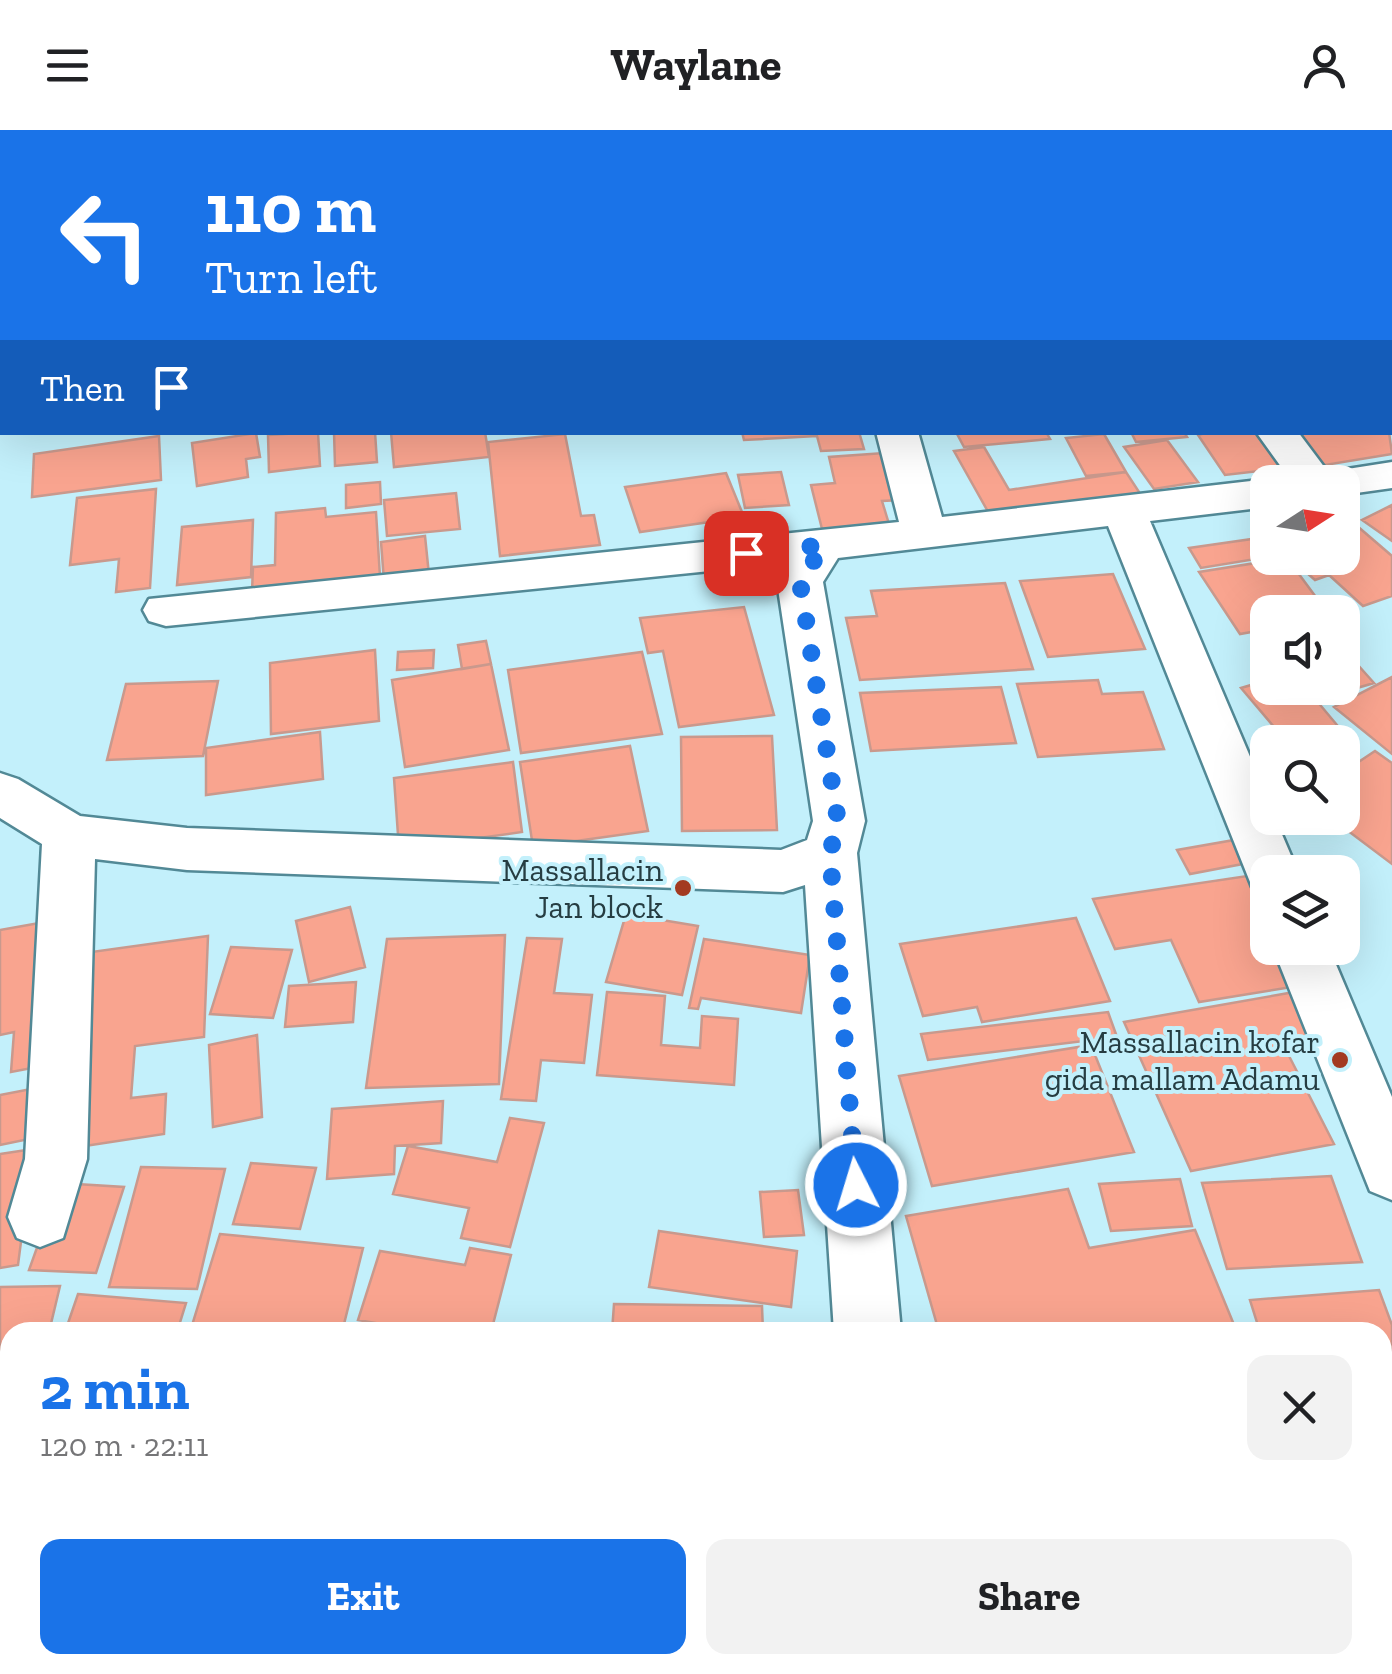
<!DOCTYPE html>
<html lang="en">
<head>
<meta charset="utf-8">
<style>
	:root { --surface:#fff; --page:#f2f2f2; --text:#202124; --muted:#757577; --accent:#1a73e8 }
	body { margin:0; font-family:"Zilla Slab",serif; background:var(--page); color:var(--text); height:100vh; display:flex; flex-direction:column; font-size:38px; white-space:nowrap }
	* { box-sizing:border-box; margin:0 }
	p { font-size:32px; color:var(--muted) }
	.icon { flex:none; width:55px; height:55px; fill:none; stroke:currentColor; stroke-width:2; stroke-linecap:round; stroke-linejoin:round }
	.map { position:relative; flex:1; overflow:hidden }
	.drawer { position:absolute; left:0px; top:1192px; width:1392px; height:352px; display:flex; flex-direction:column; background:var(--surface); border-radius:30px 30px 0 0; box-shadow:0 10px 40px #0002 }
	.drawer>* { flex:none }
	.top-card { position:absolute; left:0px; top:0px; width:1392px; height:305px; box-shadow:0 10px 40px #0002; background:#1a73e8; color:#fff; overflow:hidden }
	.needle { width:65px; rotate:78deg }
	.fabs { position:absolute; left:1250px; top:335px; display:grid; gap:20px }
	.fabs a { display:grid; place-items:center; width:110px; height:110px; border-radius:20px; background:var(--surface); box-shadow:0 10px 40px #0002; font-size:50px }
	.pin { position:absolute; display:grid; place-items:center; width:85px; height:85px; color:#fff; margin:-42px; border-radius:20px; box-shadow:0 5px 15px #0006 }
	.me { position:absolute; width:110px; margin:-55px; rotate:355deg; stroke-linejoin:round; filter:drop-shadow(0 0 8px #0008) }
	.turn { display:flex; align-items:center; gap:35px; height:210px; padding:0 40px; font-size:45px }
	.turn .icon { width:130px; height:130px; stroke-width:2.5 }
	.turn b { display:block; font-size:70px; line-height:85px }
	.then { display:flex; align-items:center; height:95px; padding:0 40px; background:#0003; gap:20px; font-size:38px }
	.round { display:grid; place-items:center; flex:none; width:105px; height:105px; border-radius:20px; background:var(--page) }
	.overview { display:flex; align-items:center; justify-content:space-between; height:170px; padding:0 40px }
	h1 { font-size:60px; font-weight:700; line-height:75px; color:var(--accent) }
	.action { display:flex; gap:20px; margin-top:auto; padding:20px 40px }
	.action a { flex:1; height:115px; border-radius:20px; background:var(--accent); color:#fff; font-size:40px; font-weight:700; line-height:115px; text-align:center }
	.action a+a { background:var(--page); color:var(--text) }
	header { display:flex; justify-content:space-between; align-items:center; height:130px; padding:0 40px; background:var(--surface); font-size:45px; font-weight:700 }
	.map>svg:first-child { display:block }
	.building { fill:#f9a48f; stroke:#c9998d; stroke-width:2.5 }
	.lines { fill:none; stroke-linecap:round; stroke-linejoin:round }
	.minor-casing { stroke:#528996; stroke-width:5 }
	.minor { fill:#fff; fill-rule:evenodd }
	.route { stroke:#1a73e8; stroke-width:18; stroke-dasharray:0 32.4 }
	.poi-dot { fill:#a33a21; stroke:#c3f0fb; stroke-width:4 }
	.labels { text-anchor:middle; stroke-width:8; stroke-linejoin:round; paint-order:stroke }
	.poi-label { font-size:32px; fill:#263d42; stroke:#c3f0fb; text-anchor:end }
</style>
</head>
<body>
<header><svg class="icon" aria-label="menu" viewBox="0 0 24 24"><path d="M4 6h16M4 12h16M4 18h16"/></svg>Waylane<svg class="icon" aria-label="person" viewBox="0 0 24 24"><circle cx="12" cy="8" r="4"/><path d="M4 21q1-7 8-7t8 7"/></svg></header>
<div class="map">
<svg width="1392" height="1544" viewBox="0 0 1392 1544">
	<rect width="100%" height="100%" fill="#c3f0fb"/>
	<path class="building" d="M318,302l2,34 -51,6 -1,-37z
		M334,302h41l2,30 -42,4z
		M391,302h94l4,25 -95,10z
		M742,302h117l5,17 -43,2 -4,-15 -73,4z
		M956,302h90l4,7 -86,8z
		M1131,302h53l3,5 -51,5z
		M1209,302h50l25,36 -59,7 -27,-40z
		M1279,302h110l3,22 -85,14z
		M256,303l4,24 -14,2 2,18 -51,9 -5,-43z
		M565,304l16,82 13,-1 6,30 -100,11 -12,-114z
		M1104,304l22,38 -40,4 -20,-38z
		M159,306l2,44 -129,17 2,-43z
		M1167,310l31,42 -44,7 -30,-42z
		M984,317l25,43 117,-18 15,23 -150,22 -37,-66z
		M884,323l16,47 -18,1 7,23 -67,5 -11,-44 24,-2 -6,-26z
		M781,342l8,33 -44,3 -7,-33z
		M726,343l18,44 -104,15 -15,-45z
		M380,352l1,22 -35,4v-23z
		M156,359l-6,99 -34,4 3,-33 -49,6 7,-67z
		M456,363l4,36 -73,7 -3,-36z
		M1392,375v36l-30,-21z
		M325,378l1,9 50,-5 4,65 -128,14 1,-24 22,-2 1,-52z
		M1342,383l50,43v40l-29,10 -34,-31 -14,5 -25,-22h52z
		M253,390l-2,57 -74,8 5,-58z
		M425,406l4,39 -45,6 -3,-39z
		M1266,407l2,20 -67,11 -12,-20z
		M1287,428l40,54h-59v17l-28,5 -41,-62z
		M1113,444l32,75 -97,8 -28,-76z
		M1005,453l28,86 -173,11 -14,-62 31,-2 -6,-25z
		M744,477l30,108 -95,12 -16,-76 -15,2 -8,-35z
		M486,511l5,23 -29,5 -4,-24z
		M375,520l4,71 -108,13 -1,-71z
		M434,520l-1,18 -36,2 1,-18z
		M642,522l20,82 -141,19 -13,-83z
		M1349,525l25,28 -58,17 21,25 -51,16 -45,-53 27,-8v8h74v-31z
		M491,534l18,86 -104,17 -13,-87z
		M1392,547v77l-58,-47z
		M1098,550l4,14 41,-2 21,57 -126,8 -21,-73z
		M218,551l-15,75 -96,4 19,-76z
		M1001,557l15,56 -145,8 -11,-58z
		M320,602l3,47 -117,16v-47z
		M772,606l5,94 -95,1 -1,-94z
		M630,616l18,85 -115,16 -13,-85z
		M1375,621l17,12v101l-61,-46h11v-45z
		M513,632l9,70 -123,17 -5,-71z
		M1240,709l13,23 -63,12 -13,-24z
		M1247,746l21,39v33h17l19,37 -105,17 -28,-62 -56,9 -22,-50z
		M350,777l15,60 -56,15 -13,-61z
		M626,784l72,12 -16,69 -76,-13z
		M1076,788l34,83 -128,21 -5,-15 -54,9 -23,-72z
		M56,790l-3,144 -42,8 3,-40 -14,3v-105z
		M505,805l-6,149 -133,4 21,-149z
		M208,806l-4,101 -69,9 -4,52 35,-4 -2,40 -99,15 19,-196z
		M527,808l35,1 -8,54 38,2 -8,68 -43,-3 -5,41 -35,-2z
		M704,809l106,16 -9,58 -100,-15 -3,11 -9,-1z
		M231,817l61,3 -19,68 -63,-4z
		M356,852l-3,40 -68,5 4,-41z
		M1306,860l29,53 -48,9 47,92 -143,27 -67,-149z
		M607,862l58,4 -4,49 39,3 2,-32 36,3 -4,66 -137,-10z
		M1108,882l9,25 -189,23 -7,-26z
		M257,905l5,82 -49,10 -4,-82z
		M1091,915l43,107 -202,34 -33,-110z
		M31,959l-2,50 -29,6v-50z
		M443,971l-2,42 -46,3 -1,28 -67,5 5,-70z
		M510,988l34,5 -34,124 -49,-9 8,-30 -76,-14 15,-48 89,16z
		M33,1019l-15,116 -18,3v-114z
		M251,1033l65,5 -16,61 -67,-5z
		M141,1037l84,2 -28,120 -88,-2z
		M1331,1046l31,86 -135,7 -25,-86z
		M1180,1049l12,47 -81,5 -12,-47z
		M60,1053l64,4 -28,86 -67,-3z
		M1068,1059l21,59 106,-18 42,102h-298l-33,-116z
		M798,1060l6,45 -40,2 -4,-45z
		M659,1101l138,20 -6,56 -142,-20z
		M220,1104l143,14 -21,84h-152z
		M470,1118l41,7 -20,77h-64l-69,-12 22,-69 85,14z
		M60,1156l-11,46h-39v44h-10v-89z
		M1379,1160l13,35v38h-10v-31h-122l-10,-32z
		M78,1164l108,9 -9,29h-112z
		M614,1174l148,2 1,26h-151z
		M1382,1245h10v182l-10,-1z
		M0,1259h10v31l-10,46z
		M55,1535h43l-1,9h-43z"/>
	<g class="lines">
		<g class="minor-casing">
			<path id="minor" d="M1390,114l2,1v22l-2,-1z
				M876,302h42l24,85 326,-38 12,3h-12v25l-118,14 118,278v19h7l23,54h-30v20l-16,-5 -144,-361 -270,32 -15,24 42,239 -8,32 44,479h-67l-29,-447 -22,7 -596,-22 -92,-11 -8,300 -24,79 -23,9 -23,-9 -9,-21 17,-58 17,-315 -42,-26v-45l18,6 62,37 107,12 594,22 26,-10 6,-19 -36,-239 12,-19 -623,63 -17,-5 -6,-11 6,-11 750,-77z
				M1256,302h42l30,40 64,-10v26l-50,7v-13h-50z
				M1273,818h56l63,149v103l-22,-9z
				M10,1416v74l-10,3v-74z
				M1382,1460h10v76l-12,-1z
				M854,1535h76l1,9h-76z"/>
		</g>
		<use href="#minor" class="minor"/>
	</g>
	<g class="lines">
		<path class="route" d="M746,423l78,-8 -24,37 38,239 -8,32 26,332"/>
	</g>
	<g class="poi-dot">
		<circle cx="683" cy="758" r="10"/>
		<circle cx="1340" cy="930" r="10"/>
	</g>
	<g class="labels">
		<g class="poi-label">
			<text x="663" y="751">Massallacin<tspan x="663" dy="37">Jan block</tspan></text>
			<text x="1320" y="923">Massallacin kofar<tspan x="1320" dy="37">gida mallam Adamu</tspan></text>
		</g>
	</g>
</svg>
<div class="fabs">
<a><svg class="needle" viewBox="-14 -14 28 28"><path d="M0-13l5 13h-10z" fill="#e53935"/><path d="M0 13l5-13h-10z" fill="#757577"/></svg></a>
<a><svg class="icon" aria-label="sound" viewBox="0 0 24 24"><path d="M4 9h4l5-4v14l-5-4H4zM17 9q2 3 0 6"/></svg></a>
<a><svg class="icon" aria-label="search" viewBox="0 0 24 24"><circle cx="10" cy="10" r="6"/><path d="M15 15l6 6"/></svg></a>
<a><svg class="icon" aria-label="layers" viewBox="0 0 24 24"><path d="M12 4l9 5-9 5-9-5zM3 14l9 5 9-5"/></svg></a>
</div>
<div class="pin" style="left:746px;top:423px;background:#d93025"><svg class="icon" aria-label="arrive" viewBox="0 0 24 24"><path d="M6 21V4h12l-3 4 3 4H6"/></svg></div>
<svg class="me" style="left:856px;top:1055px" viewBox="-20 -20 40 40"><circle r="17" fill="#1a73e8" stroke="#fff" stroke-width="3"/><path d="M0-11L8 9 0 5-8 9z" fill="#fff"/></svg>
<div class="top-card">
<div class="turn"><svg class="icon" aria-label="left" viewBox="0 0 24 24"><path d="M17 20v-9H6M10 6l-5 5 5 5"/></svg><div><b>110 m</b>Turn left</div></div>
<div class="then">Then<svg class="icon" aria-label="arrive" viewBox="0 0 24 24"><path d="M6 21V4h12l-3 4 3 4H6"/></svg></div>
</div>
<section class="drawer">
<div class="overview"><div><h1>2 min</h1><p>120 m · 22:11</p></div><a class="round"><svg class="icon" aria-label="close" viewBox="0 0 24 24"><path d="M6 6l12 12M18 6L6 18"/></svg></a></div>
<div class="action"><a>Exit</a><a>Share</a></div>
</section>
</div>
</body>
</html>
